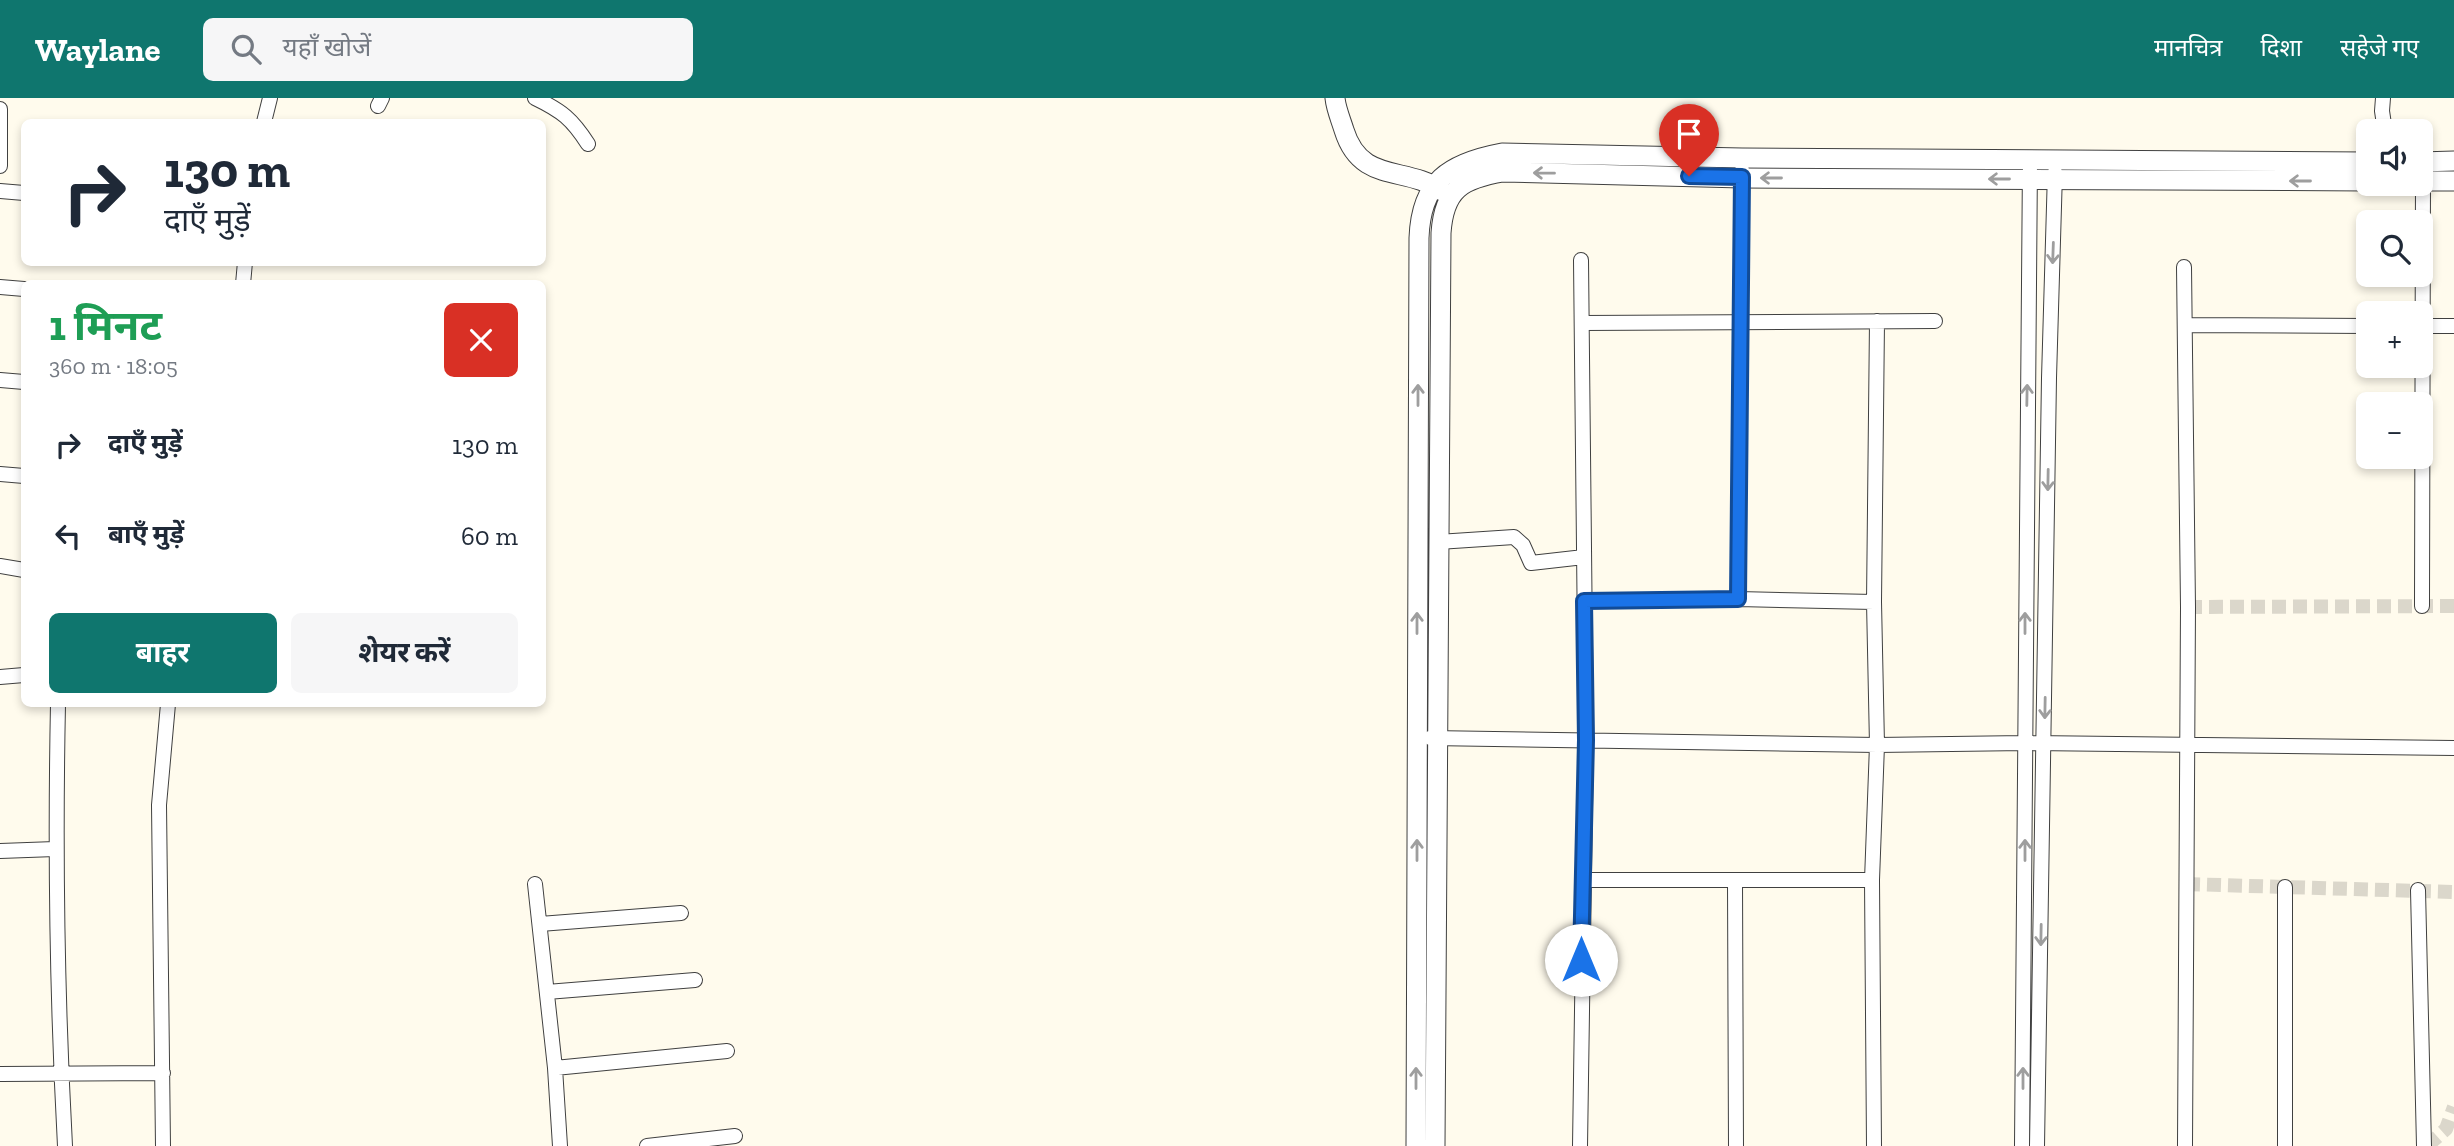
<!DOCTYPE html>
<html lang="hi">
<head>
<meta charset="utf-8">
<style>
	:root { --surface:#fff; --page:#f6f6f7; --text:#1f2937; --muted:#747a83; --accent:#0f766e }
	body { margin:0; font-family:"Zilla Slab","Noto Sans Devanagari",serif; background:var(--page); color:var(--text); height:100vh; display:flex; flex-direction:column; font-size:26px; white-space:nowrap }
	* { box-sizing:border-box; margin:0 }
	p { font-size:23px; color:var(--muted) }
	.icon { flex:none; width:38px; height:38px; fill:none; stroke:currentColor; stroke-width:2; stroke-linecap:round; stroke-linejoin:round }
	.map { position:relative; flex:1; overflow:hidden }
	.details { position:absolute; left:21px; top:182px; width:525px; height:427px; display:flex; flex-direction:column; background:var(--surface); border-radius:10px; box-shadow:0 4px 10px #0003 }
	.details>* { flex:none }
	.guide { position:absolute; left:21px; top:21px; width:525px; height:147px; border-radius:10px; box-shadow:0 4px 10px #0003; background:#fff; color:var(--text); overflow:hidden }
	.tools { position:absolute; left:2356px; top:21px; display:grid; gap:14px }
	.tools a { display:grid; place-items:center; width:77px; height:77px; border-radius:10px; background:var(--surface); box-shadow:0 4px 10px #0003; font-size:35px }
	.pin { position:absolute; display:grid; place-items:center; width:60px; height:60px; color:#fff; margin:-72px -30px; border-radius:50% 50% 50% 0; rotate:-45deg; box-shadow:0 0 7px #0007 }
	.pin .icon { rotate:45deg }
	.me { position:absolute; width:77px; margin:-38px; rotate:0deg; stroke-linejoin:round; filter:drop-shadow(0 0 5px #0008) }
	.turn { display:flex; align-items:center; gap:24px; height:147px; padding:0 28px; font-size:32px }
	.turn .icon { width:91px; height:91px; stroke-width:2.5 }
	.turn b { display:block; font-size:49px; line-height:60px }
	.round { display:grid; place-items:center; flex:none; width:74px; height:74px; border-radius:10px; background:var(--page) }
	.summary { display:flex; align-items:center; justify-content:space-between; height:119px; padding:0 28px }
	h1 { font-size:42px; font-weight:700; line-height:52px; color:#1e9e55 }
	.cta { display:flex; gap:14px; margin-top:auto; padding:14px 28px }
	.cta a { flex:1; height:80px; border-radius:10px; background:var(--accent); color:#fff; font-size:28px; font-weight:700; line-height:80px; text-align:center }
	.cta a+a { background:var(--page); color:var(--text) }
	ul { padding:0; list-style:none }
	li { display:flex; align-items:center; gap:21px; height:91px; padding:0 28px }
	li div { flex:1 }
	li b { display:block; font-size:26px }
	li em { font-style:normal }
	header { display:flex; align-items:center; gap:42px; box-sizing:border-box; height:98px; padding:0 35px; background:var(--accent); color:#fff }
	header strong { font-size:33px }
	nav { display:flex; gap:38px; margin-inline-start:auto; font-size:24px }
	.search { width:490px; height:63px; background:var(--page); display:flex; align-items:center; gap:18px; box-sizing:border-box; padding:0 24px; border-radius:10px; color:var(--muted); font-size:26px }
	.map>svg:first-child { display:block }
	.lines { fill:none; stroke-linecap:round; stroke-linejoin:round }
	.minor-tunnel { stroke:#dbd7cb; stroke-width:14; stroke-dasharray:14 7; stroke-linecap:butt }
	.minor-casing { stroke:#404040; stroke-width:16 }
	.tertiary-casing { stroke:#404040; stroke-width:21 }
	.minor { stroke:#fff; stroke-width:14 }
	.tertiary { stroke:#fff; stroke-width:19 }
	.oneway { stroke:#9e9e9e }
	.route-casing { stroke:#114b97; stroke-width:18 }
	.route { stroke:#1a73e8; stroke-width:12 }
</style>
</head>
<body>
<header>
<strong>Waylane</strong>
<div class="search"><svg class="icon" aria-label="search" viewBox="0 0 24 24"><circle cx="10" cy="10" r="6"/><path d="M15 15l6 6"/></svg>यहाँ खोजें</div>
<nav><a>मानचित्र</a><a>दिशा</a><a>सहेजे गए</a></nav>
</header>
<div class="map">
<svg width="2454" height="1048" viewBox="0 0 2454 1048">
	<rect width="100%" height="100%" fill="#fffbed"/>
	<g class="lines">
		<path class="minor-tunnel" d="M2188,509l266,-1
			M2186,786l268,8
			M2427,1048l19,-17 8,-22"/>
		<g class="minor-casing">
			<path id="minor" d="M535,0c27,13 37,21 53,46
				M2383,0l-1,13 3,20
				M378,8l4,-8
				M0,11v57
				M264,24l6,-24
				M0,93l24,2
				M2184,169l4,340 -3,539
				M243,186l2,-22
				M0,189l24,2
				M1582,225l353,-2
				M2186,227l182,1
				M2420,228h34
				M0,282l24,2
				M0,376l24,2
				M1438,444l76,-5 9,8 8,18 53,-6
				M0,468l24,4
				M1738,501l4,-429
				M1585,503l153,-2 136,3
				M2422,508l1,-433
				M0,579l24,-2
				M58,606c-3,148 -1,294 7,442
				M1430,640l447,7 148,-2 429,5
				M0,753l55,-2
				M1582,782h290
				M1735,784l1,264
				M535,786l20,184 5,78
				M2285,789v259
				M2418,792l6,256
				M540,826l141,-11
				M547,894l148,-12
				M555,970l172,-17
				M0,976l163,-1
				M163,1048l-4,-341 9,-101
				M647,1048l88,-10
				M1580,1048l6,-406 -5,-480
				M1874,1048l-2,-266 5,-135 -3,-143 3,-281
				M2022,1048l8,-986
				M2037,1048l12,-768 6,-206"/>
		</g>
		<g class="tertiary-casing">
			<path id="tertiary" d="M1335,0c1,11 6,22 9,32 17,55 62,35 98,61
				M2420,64l34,-1
				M2420,83h34
				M1416,1048l3,-908c2,-57 30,-75 83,-85l240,5 626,4
				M1435,1048l6,-913c3,-44 21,-54 62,-61l239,6 626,3"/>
		</g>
		<use href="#minor" class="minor"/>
		<use href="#tertiary" class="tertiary"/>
	</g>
	<defs><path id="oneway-shaft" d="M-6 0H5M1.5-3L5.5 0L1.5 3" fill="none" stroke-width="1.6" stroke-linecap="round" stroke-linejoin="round" transform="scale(1.75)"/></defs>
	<g class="oneway">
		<use href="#oneway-shaft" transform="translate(1544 75) rotate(-179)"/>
		<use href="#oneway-shaft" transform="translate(1771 80) rotate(-180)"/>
		<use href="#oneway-shaft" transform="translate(1999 81) rotate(-180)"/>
		<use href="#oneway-shaft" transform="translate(2300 83) rotate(180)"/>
		<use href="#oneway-shaft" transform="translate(2053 155) rotate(92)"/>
		<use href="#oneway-shaft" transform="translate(1418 297) rotate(-90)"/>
		<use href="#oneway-shaft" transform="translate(2027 297) rotate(-89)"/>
		<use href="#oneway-shaft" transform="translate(2048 382) rotate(91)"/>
		<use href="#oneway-shaft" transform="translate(1417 525) rotate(-90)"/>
		<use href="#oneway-shaft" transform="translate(2025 525) rotate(-90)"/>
		<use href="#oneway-shaft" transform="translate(2045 610) rotate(91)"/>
		<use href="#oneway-shaft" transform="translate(1417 752) rotate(-90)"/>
		<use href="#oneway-shaft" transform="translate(2025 752) rotate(-90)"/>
		<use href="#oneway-shaft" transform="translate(2041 837) rotate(91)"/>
		<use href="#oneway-shaft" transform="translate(1416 980) rotate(-90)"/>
		<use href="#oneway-shaft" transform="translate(2023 980) rotate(-90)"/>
	</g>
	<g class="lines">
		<g class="route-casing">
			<path id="route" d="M1581,862l5,-220 -2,-139 154,-2 4,-422 -53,-1"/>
		</g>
		<use href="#route" class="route"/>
	</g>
</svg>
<div class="tools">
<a><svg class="icon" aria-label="sound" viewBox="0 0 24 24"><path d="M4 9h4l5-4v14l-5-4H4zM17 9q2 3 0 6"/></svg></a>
<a><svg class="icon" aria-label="search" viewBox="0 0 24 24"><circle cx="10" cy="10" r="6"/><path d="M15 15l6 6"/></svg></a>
<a>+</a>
<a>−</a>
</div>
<div class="pin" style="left:1689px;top:78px;background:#d93025"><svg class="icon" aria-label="arrive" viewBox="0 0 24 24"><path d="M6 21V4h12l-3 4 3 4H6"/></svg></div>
<svg class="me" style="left:1581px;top:862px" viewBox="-20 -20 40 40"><circle r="19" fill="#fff"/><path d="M0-13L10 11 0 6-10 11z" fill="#1a73e8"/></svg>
<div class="guide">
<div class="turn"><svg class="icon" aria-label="right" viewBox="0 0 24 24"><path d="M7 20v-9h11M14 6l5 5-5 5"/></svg><div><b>130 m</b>दाएँ मुड़ें</div></div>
</div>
<section class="details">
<div class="summary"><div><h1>1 मिनट</h1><p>360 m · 18:05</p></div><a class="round" style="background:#d93025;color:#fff"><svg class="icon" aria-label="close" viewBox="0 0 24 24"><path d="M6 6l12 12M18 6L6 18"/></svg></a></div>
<ul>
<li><svg class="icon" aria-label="right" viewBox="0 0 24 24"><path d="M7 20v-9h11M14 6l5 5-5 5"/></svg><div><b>दाएँ मुड़ें</b></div><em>130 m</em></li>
<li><svg class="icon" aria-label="left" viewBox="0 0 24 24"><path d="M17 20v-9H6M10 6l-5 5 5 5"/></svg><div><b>बाएँ मुड़ें</b></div><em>60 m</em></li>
</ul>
<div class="cta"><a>बाहर</a><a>शेयर करें</a></div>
</section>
</div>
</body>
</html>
